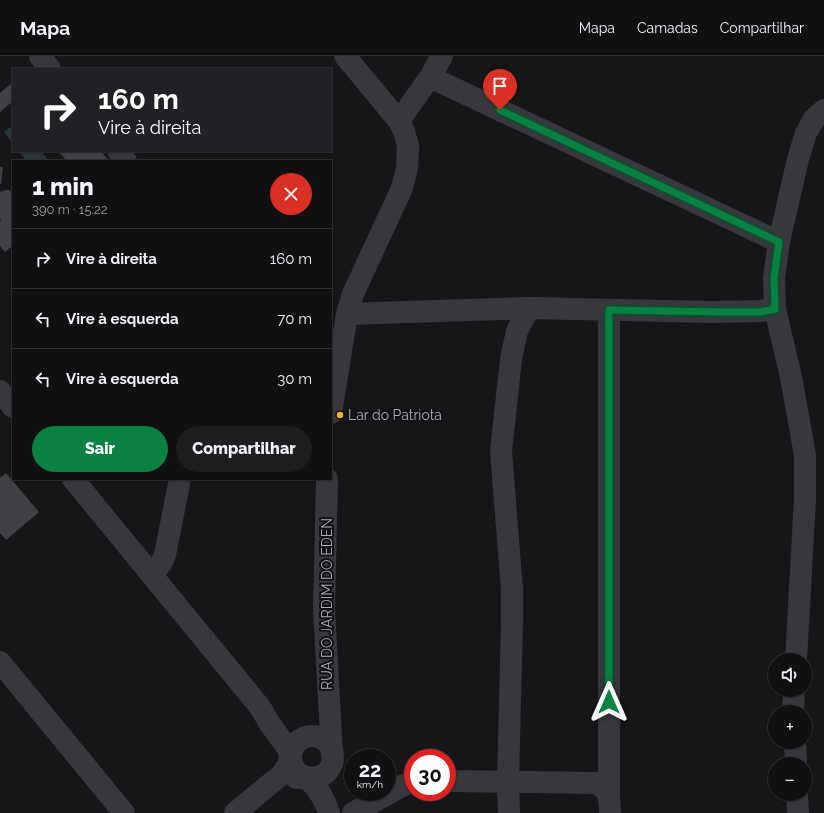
<!DOCTYPE html>
<html lang="pt">
<head>
<meta charset="utf-8">
<style>
	:root { --surface:#101012; --page:#1e1e20; --text:#f1f3f6; --muted:#9c9d9f; --line:#303032; --accent:#0b8043 }
	body { margin:0; font-family:Raleway,sans-serif; background:var(--page); color:var(--text); height:100vh; display:flex; flex-direction:column; font-size:15px; white-space:nowrap }
	* { box-sizing:border-box; margin:0 }
	p { font-size:13px; color:var(--muted) }
	.icon { flex:none; width:22px; height:22px; fill:none; stroke:currentColor; stroke-width:2; stroke-linecap:round; stroke-linejoin:round }
	.map { position:relative; flex:1; overflow:hidden }
	.side { position:absolute; left:12px; top:104px; width:320px; height:320px; display:flex; flex-direction:column; background:var(--surface); border-radius:0px; box-shadow:0 1px 3px #0004,0 0 0 1px var(--line) }
	.side>* { flex:none }
	.hud { position:absolute; left:12px; top:12px; width:320px; height:84px; border-radius:0px; box-shadow:0 1px 3px #0004,0 0 0 1px var(--line); background:#202124; color:#fff; overflow:hidden }
	.tools { position:absolute; left:768px; top:597px; display:grid; gap:8px }
	.tools a { display:grid; place-items:center; width:44px; height:44px; border-radius:50%; background:var(--surface); box-shadow:0 1px 3px #0004,0 0 0 1px var(--line); font-size:20px }
	.speed { position:absolute; left:344px; top:693px; display:flex; gap:8px; font-size:20px; font-weight:700; text-align:center }
	.speed>* { display:grid; place-content:center; width:52px; height:52px; border-radius:50%; background:var(--surface); box-shadow:0 1px 3px #0004,0 0 0 1px var(--line); line-height:1 }
	.speed small { font-size:10px; font-weight:400 }
	.speed .limit { border:6px solid #d22; background:#fff; color:#111 }
	.pin { position:absolute; display:grid; place-items:center; width:34px; height:34px; color:#fff; margin:-41px -17px; border-radius:50% 50% 50% 0; rotate:-45deg; box-shadow:0 0 4px #0007 }
	.pin .icon { rotate:45deg }
	.me { position:absolute; width:44px; margin:-22px; rotate:0deg; stroke-linejoin:round; filter:drop-shadow(0 0 3px #0008) }
	.turn { display:flex; align-items:center; gap:14px; height:84px; padding:0 20px; font-size:18px }
	.turn .icon { width:52px; height:52px; stroke-width:2.5 }
	.turn b { display:block; font-size:28px; line-height:34px }
	.round { display:grid; place-items:center; flex:none; width:42px; height:42px; border-radius:21px; background:var(--page) }
	.summary { display:flex; align-items:center; justify-content:space-between; height:68px; padding:0 20px }
	h1 { font-size:24px; font-weight:800; line-height:30px }
	.button { display:flex; gap:8px; margin-top:auto; padding:8px 20px }
	.button a { flex:1; height:46px; border-radius:24px; background:var(--accent); color:#fff; font-size:16px; font-weight:800; line-height:46px; text-align:center }
	.button a+a { background:var(--page); color:var(--text) }
	ul { padding:0; list-style:none }
	li { display:flex; align-items:center; gap:12px; height:60px; padding:0 20px; border-top:1px solid var(--line) }
	li div { flex:1 }
	li b { display:block; font-size:15px }
	li em { font-style:normal }
	header { display:flex; align-items:center; gap:24px; box-sizing:border-box; height:56px; padding:0 20px; background:var(--surface); border-bottom:1px solid var(--line) }
	header strong { font-size:19px }
	nav { display:flex; gap:22px; margin-inline-start:auto; font-size:14px }
	.map>svg:first-child { display:block }
	.water { fill:#2c353c }
	.building { fill:#404145 }
	.lines { fill:none; stroke-linecap:round; stroke-linejoin:round }
	.minor { stroke:#37383d; stroke-width:22 }
	.route-casing { stroke:#07532c; stroke-width:10 }
	.route { stroke:#0b8043; stroke-width:7 }
	.poi-dot { fill:#f2b134; stroke:#111113; stroke-width:1.5 }
	.labels { text-anchor:middle; stroke-width:4; stroke-linejoin:round; paint-order:stroke }
	.poi-label { font-size:14px; fill:#a8adb8; stroke:#111113; text-anchor:start }
	.street-label { font-size:14px; fill:#a8adb8; stroke:#111113 }
</style>
</head>
<body>
<header>
<strong>Mapa</strong>
<nav><a>Mapa</a><a>Camadas</a><a>Compartilhar</a></nav>
</header>
<div class="map">
<svg width="824" height="757" viewBox="0 0 824 757">
	<rect width="100%" height="100%" fill="#161618"/>
	<path class="water" d="M13,69v19l-9,-12z
		M19,95h22l6,8 -3,2h-18z"/>
	<path class="building" d="M13,26v19l-13,11v-19z
		M58,95h43l8,10h-42z
		M0,111h3l-2,17h-1z
		M5,134h5l3,4v7l-2,2 2,2v40l-8,7 -5,-6v-24l1,-1 -1,-2v-28l1,1z
		M6,417l33,39 -33,28 -6,-7v-55z"/>
	<g class="lines">
		<path class="minor" d="M40,0l10,13
			M430,21l349,165
			M399,65l31,-44 12,-21
			M118,95l8,10
			M775,253l16,68 14,78v44l-9,161
			M347,258l182,-6 183,4 48,-1 15,-2 -1,-31 5,-36 19,-83 8,-26 8,-14 10,-9
			M0,335l13,16
			M331,357l16,-99 6,-20 49,-106 5,-20 1,-22 -4,-15 -5,-10 -54,-65
			M73,423l187,228 10,17 21,29 -3,12 -6,9 -47,39
			M327,423l-3,130 8,145
			M151,518l10,-10 4,-9 15,-76
			M0,606l124,151
			M793,656l1,-22
			M291 701a21 21 0 1 1 42 0a21 21 0 1 1-42 0Z
			M795,686l1,22
			M296,722l10,-1c11,10 19,22 23,36
			M447,725l148,2c16,8 14,14 15,30
			M797,738l1,19
			M609,740v-486
			M353,757l53,-29 7,-2
			M509,757l-1,-32 4,-159v-32l-11,-139 10,-92 6,-28 12,-23"/>
	</g>
	<g class="lines">
		<g class="route-casing">
			<path id="route" d="M500,54l279,132 -5,36 1,31 -15,3h-35l-116,-2v392"/>
		</g>
		<use href="#route" class="route"/>
	</g>
	<circle class="poi-dot" cx="340" cy="359" r="4"/>
	<g class="labels">
		<g class="poi-label">
			<text x="348" y="364">Lar do Patriota</text>
		</g>
		<g class="street-label">
			<text transform="translate(327 548) rotate(-90)" y="5">RUA DO JARDIM DO EDEN</text>
		</g>
	</g>
</svg>
<div class="tools">
<a><svg class="icon" aria-label="sound" viewBox="0 0 24 24"><path d="M4 9h4l5-4v14l-5-4H4zM17 9q2 3 0 6"/></svg></a>
<a>+</a>
<a>−</a>
</div>
<div class="speed"><div>22<small>km/h</small></div><div class="limit">30</div></div>
<div class="pin" style="left:500px;top:54px;background:#d93025"><svg class="icon" aria-label="arrive" viewBox="0 0 24 24"><path d="M6 21V4h12l-3 4 3 4H6"/></svg></div>
<svg class="me" style="left:609px;top:646px" viewBox="-20 -20 40 40"><path d="M0-17L14 15 0 8-14 15z" fill="#0b8043" stroke="#fff" stroke-width="4"/></svg>
<div class="hud">
<div class="turn"><svg class="icon" aria-label="right" viewBox="0 0 24 24"><path d="M7 20v-9h11M14 6l5 5-5 5"/></svg><div><b>160 m</b>Vire à direita</div></div>
</div>
<section class="side">
<div class="summary"><div><h1>1 min</h1><p>390 m · 15:22</p></div><a class="round" style="background:#d93025;color:#fff"><svg class="icon" aria-label="close" viewBox="0 0 24 24"><path d="M6 6l12 12M18 6L6 18"/></svg></a></div>
<ul>
<li><svg class="icon" aria-label="right" viewBox="0 0 24 24"><path d="M7 20v-9h11M14 6l5 5-5 5"/></svg><div><b>Vire à direita</b></div><em>160 m</em></li>
<li><svg class="icon" aria-label="left" viewBox="0 0 24 24"><path d="M17 20v-9H6M10 6l-5 5 5 5"/></svg><div><b>Vire à esquerda</b></div><em>70 m</em></li>
<li><svg class="icon" aria-label="left" viewBox="0 0 24 24"><path d="M17 20v-9H6M10 6l-5 5 5 5"/></svg><div><b>Vire à esquerda</b></div><em>30 m</em></li>
</ul>
<div class="button"><a>Sair</a><a>Compartilhar</a></div>
</section>
</div>
</body>
</html>
